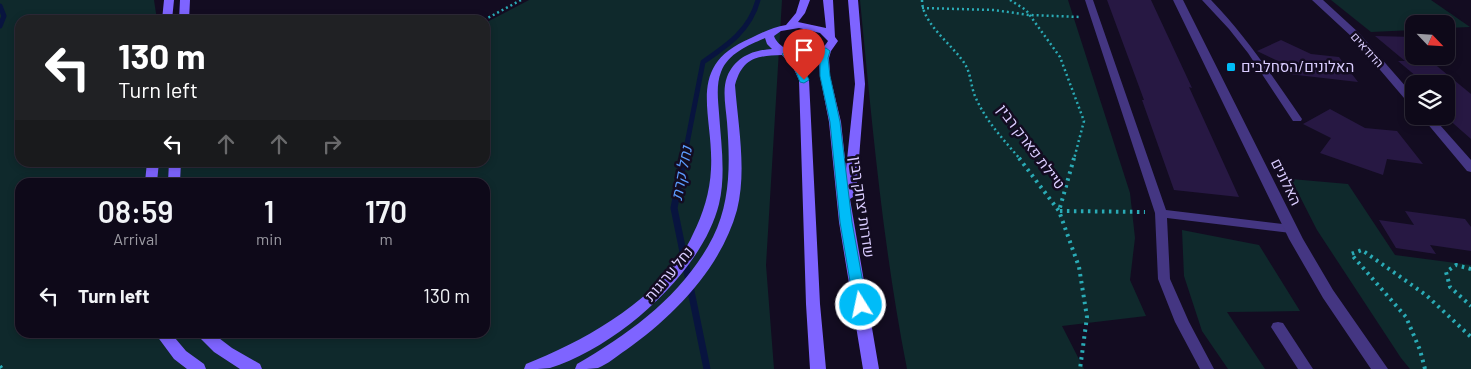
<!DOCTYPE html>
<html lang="en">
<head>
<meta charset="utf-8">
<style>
	:root { --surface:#0e0919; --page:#1c1726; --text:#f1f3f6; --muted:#9b9aa2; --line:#2e2a38 }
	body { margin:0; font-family:Barlow,Heebo,sans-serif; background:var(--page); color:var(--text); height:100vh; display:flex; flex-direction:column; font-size:19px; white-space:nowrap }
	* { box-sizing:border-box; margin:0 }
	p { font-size:16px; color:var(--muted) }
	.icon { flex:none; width:28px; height:28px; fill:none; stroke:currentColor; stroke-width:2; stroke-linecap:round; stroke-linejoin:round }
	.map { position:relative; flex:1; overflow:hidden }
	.drawer { position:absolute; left:15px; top:178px; width:475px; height:160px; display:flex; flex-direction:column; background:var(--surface); border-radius:15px; box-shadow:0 2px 8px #0003,0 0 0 1px var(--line) }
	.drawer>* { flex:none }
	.banner { position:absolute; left:15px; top:15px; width:475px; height:152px; border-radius:15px; box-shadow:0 2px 8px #0003,0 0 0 1px var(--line); background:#202124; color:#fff; overflow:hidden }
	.needle { width:32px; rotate:115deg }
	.buttons { position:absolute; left:1405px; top:15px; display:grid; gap:10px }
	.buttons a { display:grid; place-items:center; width:50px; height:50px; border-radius:10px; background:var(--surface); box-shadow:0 2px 8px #0003,0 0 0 1px var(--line); font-size:25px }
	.pin { position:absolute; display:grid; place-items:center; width:42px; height:42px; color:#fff; margin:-51px -21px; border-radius:50% 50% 50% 0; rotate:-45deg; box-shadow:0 0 5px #0007 }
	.pin .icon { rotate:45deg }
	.me { position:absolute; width:55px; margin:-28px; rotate:350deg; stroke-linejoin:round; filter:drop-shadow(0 0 4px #0008) }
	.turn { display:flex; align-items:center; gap:18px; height:105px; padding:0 20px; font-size:22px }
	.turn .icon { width:65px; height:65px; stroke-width:2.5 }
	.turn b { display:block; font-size:35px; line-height:42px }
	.lanes { display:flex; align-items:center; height:48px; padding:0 20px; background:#0003; justify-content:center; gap:25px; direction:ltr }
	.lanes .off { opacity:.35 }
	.eta { display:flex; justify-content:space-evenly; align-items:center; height:85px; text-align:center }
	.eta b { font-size:30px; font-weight:600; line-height:35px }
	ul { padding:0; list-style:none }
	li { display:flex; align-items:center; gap:15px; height:65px; padding:0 20px }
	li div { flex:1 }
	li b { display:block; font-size:19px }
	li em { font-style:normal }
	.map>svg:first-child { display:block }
	.green { fill:#0f292c; fill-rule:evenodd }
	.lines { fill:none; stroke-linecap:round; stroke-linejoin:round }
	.stream-far1 { stroke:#08143f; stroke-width:5 }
	.stream { stroke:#08143f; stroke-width:7 }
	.building { fill:#271843 }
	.path-far1 { stroke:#2aabb6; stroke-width:2.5; stroke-dasharray:2 3; stroke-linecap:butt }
	.path { stroke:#2aabb6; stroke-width:4; stroke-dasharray:2.5 4.5; stroke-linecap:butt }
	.lane { fill:#443682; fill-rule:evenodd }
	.street { fill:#443682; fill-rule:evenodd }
	.secondary { fill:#7e64ff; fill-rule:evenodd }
	.route { fill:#00bcf8; stroke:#007aa1 }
	.poi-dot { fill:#00bcf8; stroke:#130c21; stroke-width:2 }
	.labels { text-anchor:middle; stroke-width:5; stroke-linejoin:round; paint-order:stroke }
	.far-street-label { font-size:12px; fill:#dacdff; stroke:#130c21 }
	.poi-label { font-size:15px; fill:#dacdff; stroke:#130c21; text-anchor:start }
	.street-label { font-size:15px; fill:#dacdff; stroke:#130c21 }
	.water-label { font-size:16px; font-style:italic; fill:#5b9cff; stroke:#130c21 }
</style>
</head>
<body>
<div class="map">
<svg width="1471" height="369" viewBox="0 0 1471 369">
	<rect width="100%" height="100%" fill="#130c21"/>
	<path class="green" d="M0,0h154l3,20h-137v142h465v-139l44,-23h253l-16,265 8,104h-774zM20,182h465v150h-465z
		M860,0h208l62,193 5,45 -5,42 16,36 -84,10 22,43h-177c-24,-122 -35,-245 -47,-369z
		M1331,0h100l39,27 -24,1v-4h-32v6l-43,2z
		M1291,179l57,5 47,71 76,10v104h-61l-9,-11 -84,-128z
		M1182,230l77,15 41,66 -73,1 38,57h-37l-26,-38 -18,-55z"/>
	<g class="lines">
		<path class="stream-far1" d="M0,6l4,10 -4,10
			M684,159l19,-97c25,-17 47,-32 55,-62"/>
		<path class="stream" d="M684,158l-10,50 33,161"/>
	</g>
	<path class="building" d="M1107,0h44l41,88 -3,-1 50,110 -65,-7 -32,-90h2z
		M1375,36l39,1v25h18l39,32v45l-25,-22v-34l-23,-1 -25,-21h7z
		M1281,40l30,14 28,3 19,25 -87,-10 9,-10 -23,-11z
		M1330,109l35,19 32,3 26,33 -36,-5 -4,16 -63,-22 11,-15 -28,-14z
		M1405,211l60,8 6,8v24l-41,-6 6,9 -40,-6 -17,-28 35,5z"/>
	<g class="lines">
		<path class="path-far1" d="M922,0c0,25 33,46 44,66 5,9 5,21 9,30 10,24 28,43 45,63
			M1010,0l16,10 34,47 24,64 -10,38
			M922,8l72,2 35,5 52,2
			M240,18l27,2
			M484,20l37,-20"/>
		<path class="path" d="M1019,158l40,53 20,56 8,50 -7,52
			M1074,158l-15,53 86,1
			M1471,269l-15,-4 -10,7 4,15 21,19
			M0,366l2,3
			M1425,369l-5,-19 -14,-33 -55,-63 11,-4 64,45 45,42"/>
		<path class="lane" d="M1085,0h8l73,210 125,15 6,4 -6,4 -124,-15 3,61 19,43 25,47h-14l-25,-47 -17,-43 -3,-66z
			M1202,0h9c35,36 62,77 91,119l-1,2h-8l-45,-68 -19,-24z
			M1278,322l5,1 30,46h-15l-27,-42 2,-4z"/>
		<path class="street" d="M1173,0h10l120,239 30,51 55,79h-17l-48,-71 -34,-59z
			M1312,0h11l36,33 55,63v10l-4,-1 -58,-68z
			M1421,116h11l39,44v12l-4,-1z"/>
		<path class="secondary" d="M164,0h10l-2,20h-10z
			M180,0h10l-1,20h-10z
			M800,0h10l-5,13 -7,9 28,6 -3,-28h10l2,37 3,4 -7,10 -2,7 1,18 11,46 5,47 9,-85 -7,-84h10l7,84 -9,111 -6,4 29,170h-16l-24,-147 -10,-100 -9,-46 -1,-19 -8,3 -14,-1 5,5 7,16 11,224 6,65h-16l-4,-65 -7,-224 -7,-15 -10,-10c-25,1 -39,2 -47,30 3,40 12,85 2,125 -16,58 -63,106 -111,140 -9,6 -18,14 -28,18 -7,1 -16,1 -23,1l2,-5c54,-31 107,-70 136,-127 18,-36 17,-76 14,-115 -1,-14 -5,-32 0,-45 8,-20 26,-27 45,-28l-5,-5 -2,-6c-16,7 -37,15 -44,34 -5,12 -3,28 -2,41 2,30 7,61 0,91 -17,69 -102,143 -169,164 -7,1 -18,1 -26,1l2,-5c61,-24 139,-68 167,-130 10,-20 17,-42 18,-65 3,-56 -27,-103 40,-131 12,-6 23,-11 35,-13l10,-12zM799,28l21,5 8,8c-2,3 -5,7 -8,9 -13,9 -41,1 -46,-14l7,-5z
			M147,162h12l-2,20h-12z
			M169,162h12l-1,20h-12z
			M154,332h16l16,19 18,13 2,5h-19l-13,-10z
			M194,332h17l21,16 28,16 2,5h-22l-26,-17z"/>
	</g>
	<path class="route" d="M826,48l4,3 -2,7 2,18 10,46 12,100 15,83 -2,4h-9l-2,-4 -14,-83 -10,-100 -10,-46v-21l-12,4 -12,-2 6,7 7,16 -5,3 -4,-1 -7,-17 -11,-11 5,-3 21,2z"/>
	<rect class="poi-dot" x="1226" y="62" width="10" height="10" rx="2.5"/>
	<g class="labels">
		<g class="far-street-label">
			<text transform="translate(1367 50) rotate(48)" y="4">הדודאים</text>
		</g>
		<g class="poi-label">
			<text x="1241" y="72">האלונים/הסחלבים</text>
		</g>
		<g class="street-label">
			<text transform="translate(1031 147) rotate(53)" y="5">טיילת פארק רבין</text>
			<text transform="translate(1286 182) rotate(64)" y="5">האלונים</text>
			<text transform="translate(862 207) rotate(82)" y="5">שדרות יצחק רבין</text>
			<text transform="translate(669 274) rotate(-50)" y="5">נחל ערוגות</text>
		</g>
		<g class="water-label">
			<text transform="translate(681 173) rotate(-79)" y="6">נחל קרת</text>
		</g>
	</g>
</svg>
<div class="buttons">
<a><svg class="needle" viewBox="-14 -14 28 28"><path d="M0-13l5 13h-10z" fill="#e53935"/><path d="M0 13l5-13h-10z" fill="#9b9aa2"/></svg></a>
<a><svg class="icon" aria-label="layers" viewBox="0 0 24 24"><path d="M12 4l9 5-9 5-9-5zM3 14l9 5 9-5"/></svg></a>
</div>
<div class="pin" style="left:804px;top:80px;background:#d93025"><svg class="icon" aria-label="arrive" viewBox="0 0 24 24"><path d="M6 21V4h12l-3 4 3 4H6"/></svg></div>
<svg class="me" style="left:861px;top:305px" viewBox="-20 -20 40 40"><circle r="17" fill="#00bcf8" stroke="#fff" stroke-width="3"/><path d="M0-11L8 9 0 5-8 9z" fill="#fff"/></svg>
<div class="banner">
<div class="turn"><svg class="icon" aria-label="left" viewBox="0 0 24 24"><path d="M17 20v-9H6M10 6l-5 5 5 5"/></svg><div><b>130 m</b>Turn left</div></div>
<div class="lanes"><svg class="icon" aria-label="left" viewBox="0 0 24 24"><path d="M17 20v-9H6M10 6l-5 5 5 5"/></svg><svg class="icon off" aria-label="ahead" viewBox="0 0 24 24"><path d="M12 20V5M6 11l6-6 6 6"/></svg><svg class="icon off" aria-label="ahead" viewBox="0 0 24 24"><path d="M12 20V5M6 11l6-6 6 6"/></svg><svg class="icon off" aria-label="right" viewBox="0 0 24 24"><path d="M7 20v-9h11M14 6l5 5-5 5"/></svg></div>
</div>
<section class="drawer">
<div class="eta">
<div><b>08:59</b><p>Arrival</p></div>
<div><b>1</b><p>min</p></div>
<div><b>170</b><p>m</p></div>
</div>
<ul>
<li><svg class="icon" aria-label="left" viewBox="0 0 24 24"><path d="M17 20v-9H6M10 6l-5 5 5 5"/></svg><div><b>Turn left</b></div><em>130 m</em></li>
</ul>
</section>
</div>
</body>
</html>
